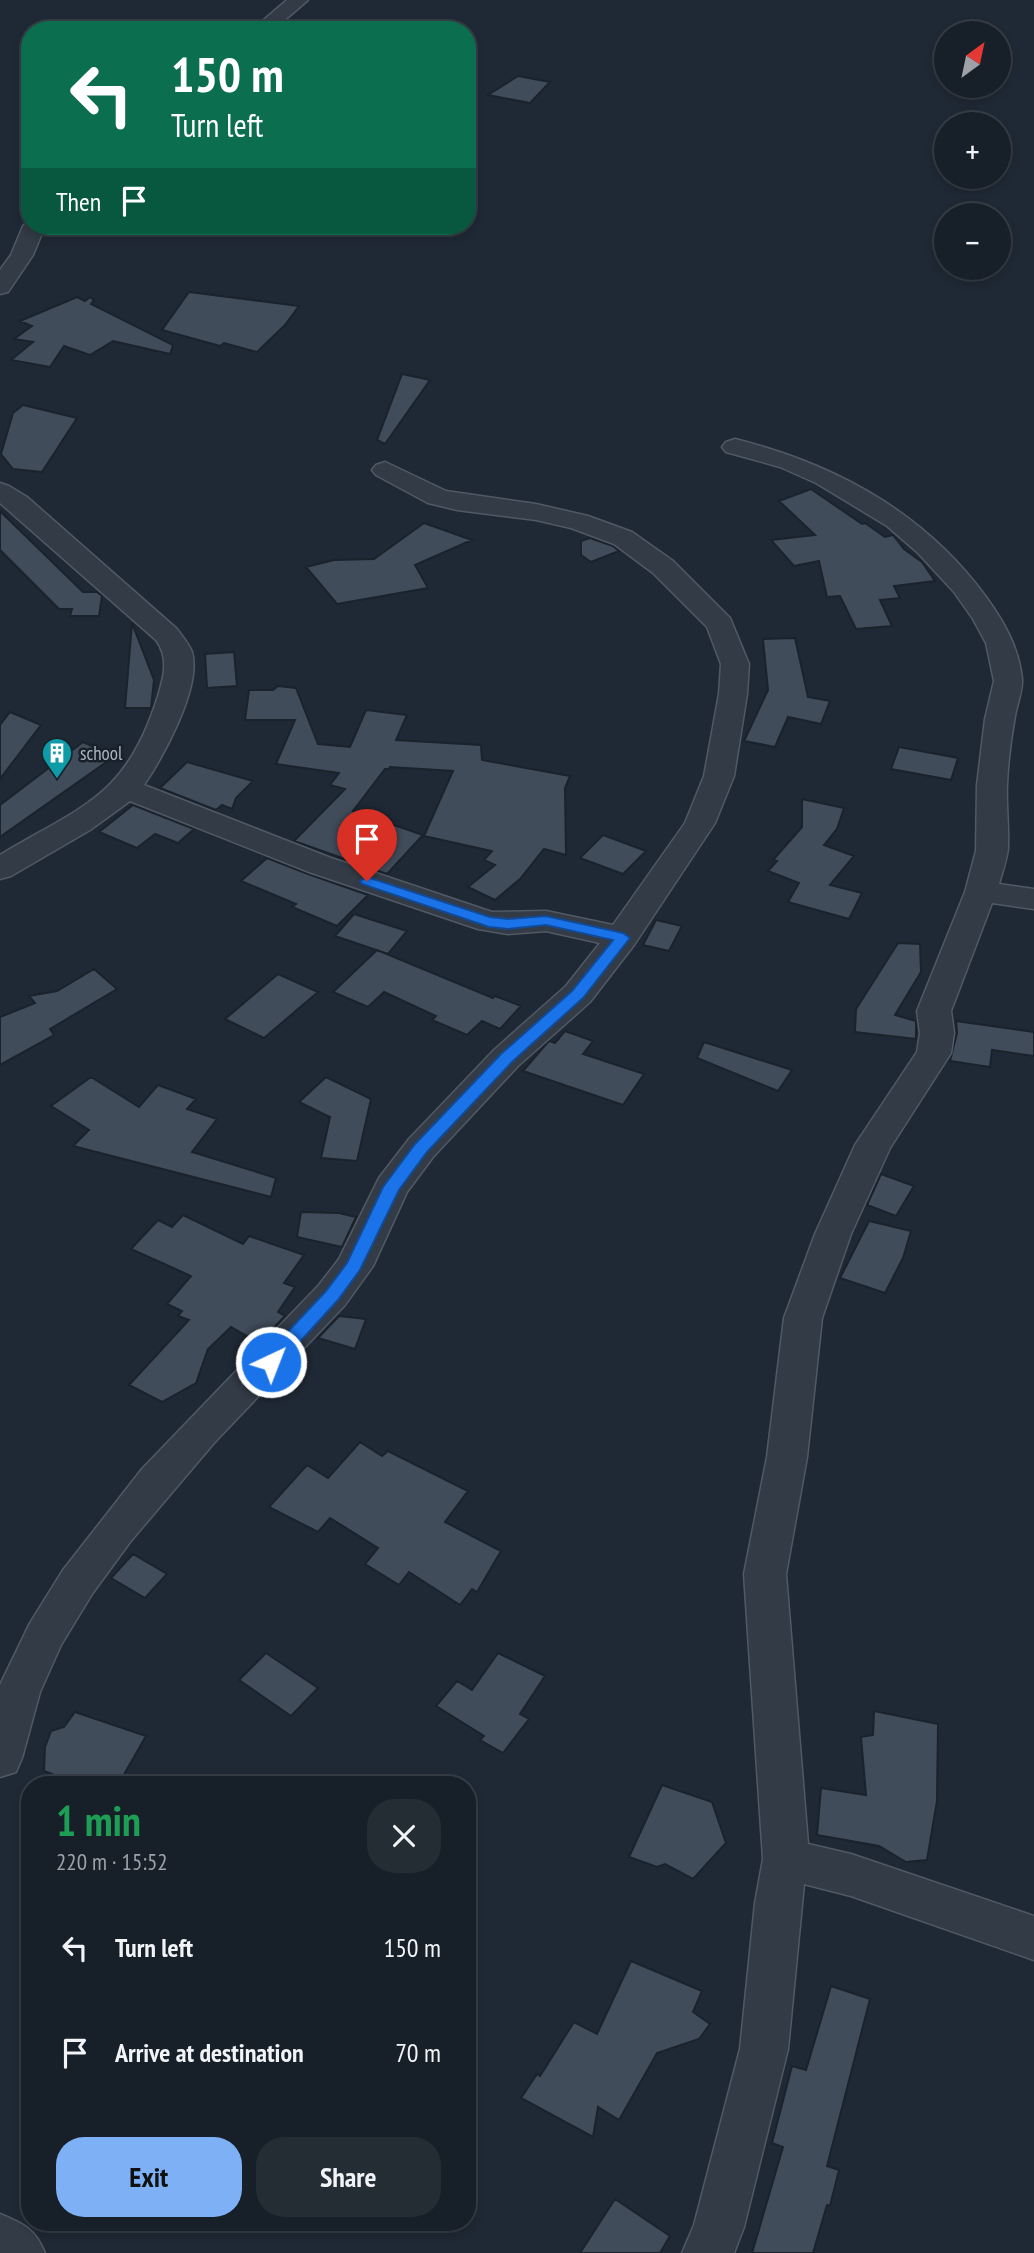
<!DOCTYPE html>
<html lang="en">
<head>
<meta charset="utf-8">
<style>
	:root { --surface:#171f28; --page:#242c34; --text:#f1f3f6; --muted:#9ea2a8; --line:#363d45; --accent:#7eb0f6 }
	body { margin:0; font-family:"PT Sans Narrow",sans-serif; background:var(--page); color:var(--text); height:100vh; display:flex; flex-direction:column; font-size:26px; white-space:nowrap }
	* { box-sizing:border-box; margin:0 }
	p { font-size:23px; color:var(--muted) }
	.icon { flex:none; width:38px; height:38px; fill:none; stroke:currentColor; stroke-width:2; stroke-linecap:round; stroke-linejoin:round }
	.map { position:relative; flex:1; overflow:hidden }
	.drawer { position:absolute; left:21px; top:1776px; width:455px; height:455px; display:flex; flex-direction:column; background:var(--surface); border-radius:28px; box-shadow:0 4px 10px #0003,0 0 0 2px var(--line) }
	.drawer>* { flex:none }
	.top-card { position:absolute; left:21px; top:21px; width:455px; height:214px; border-radius:28px; box-shadow:0 4px 10px #0003,0 0 0 2px var(--line); background:#0b6e4f; color:#fff; overflow:hidden }
	.needle { width:46px; rotate:33deg }
	.tools { position:absolute; left:934px; top:21px; display:grid; gap:14px }
	.tools a { display:grid; place-items:center; width:77px; height:77px; border-radius:50%; background:var(--surface); box-shadow:0 4px 10px #0003,0 0 0 2px var(--line); font-size:35px }
	.pin { position:absolute; display:grid; place-items:center; width:60px; height:60px; color:#fff; margin:-72px -30px; border-radius:50% 50% 50% 0; rotate:-45deg; box-shadow:0 0 7px #0007 }
	.pin .icon { rotate:45deg }
	.me { position:absolute; width:77px; margin:-38px; rotate:43deg; stroke-linejoin:round; filter:drop-shadow(0 0 5px #0008) }
	.turn { display:flex; align-items:center; gap:24px; height:147px; padding:0 35px; font-size:32px }
	.turn .icon { width:91px; height:91px; stroke-width:2.5 }
	.turn b { display:block; font-size:49px; line-height:60px }
	.then { display:flex; align-items:center; height:66px; padding:0 35px; background:#0003; gap:14px; font-size:26px }
	.round { display:grid; place-items:center; flex:none; width:74px; height:74px; border-radius:28px; background:var(--page) }
	.summary { display:flex; align-items:center; justify-content:space-between; height:119px; padding:0 35px }
	h1 { font-size:42px; font-weight:700; line-height:52px; color:#1e9e55 }
	.action { display:flex; gap:14px; margin-top:auto; padding:14px 35px }
	.action a { flex:1; height:80px; border-radius:28px; background:var(--accent); color:#111; font-size:28px; font-weight:700; line-height:80px; text-align:center }
	.action a+a { background:var(--page); color:var(--text) }
	ul { padding:0; list-style:none }
	li { display:flex; align-items:center; gap:21px; height:105px; padding:0 35px }
	li div { flex:1 }
	li b { display:block; font-size:26px }
	li em { font-style:normal }
	.map>svg:first-child { display:block }
	.building { fill:#404c5a; stroke:#1a222c; stroke-width:2 }
	.lines { fill:none; stroke-linecap:round; stroke-linejoin:round }
	.minor-casing { stroke:#505964; stroke-width:3 }
	.minor { fill:#323b46; fill-rule:evenodd }
	.route { fill:#1a73e8; stroke:#114b97; stroke-width:2 }
	.labels { text-anchor:middle; stroke-width:5; stroke-linejoin:round; paint-order:stroke }
	.poi-label { font-size:19px; fill:#acb6c3; stroke:#18202a; text-anchor:start }
</style>
</head>
<body>
<div class="map">
<svg width="1034" height="2253" viewBox="0 0 1034 2253">
	<rect width="100%" height="100%" fill="#1f2935"/>
	<path class="building" d="M518,76l32,6 -20,21 -42,-8z
		M189,292l110,14 -14,19 -28,27 -33,-9 -4,3 -58,-16z
		M77,297l8,4 5,-4 4,3 -3,4 82,41 -3,9 -57,-13 -23,14 -26,-9 -14,21 -39,-7 22,-18 -19,-3 18,-13 -12,-5z
		M402,374l28,6 -45,64 -8,-4z
		M23,405l54,13 -35,54 -29,-3 -12,-15 12,-41z
		M811,489l51,35 3,-1 20,14 8,-2 11,14 18,13 13,19 -41,5 6,12 -20,2 12,26 -36,3 -16,-33 -13,1 -8,-36 -25,5 -23,-26 44,-5 -36,-34z
		M0,511l83,81h14l5,4 -3,20h-29l2,-7h-13l-59,-59z
		M424,523l48,17 -57,25 13,23 -91,16 -31,-37 28,-7 40,-1z
		M590,538l23,8 6,5 -28,11 -10,-7v-14z
		M132,623l22,57 -3,28h-26z
		M795,638l13,59 22,4 -9,23 -33,-7 -13,30 -31,-6 24,-51 -5,-51z
		M234,652l3,34 -30,2 -2,-34z
		M278,686l18,2 22,56 32,3 16,-37 41,5 -11,25 85,5 1,15 88,16 -5,12 1,67 -22,-6 -24,30 -25,21 -27,-13 27,-22 -11,-5 8,-9 -68,-15 29,-65 -63,-4 -1,2h-4l-32,42 70,24 -36,39 -93,-33 51,-52 -15,-4 9,-12 -63,-9 19,-44h-50l4,-30h24z
		M10,712l31,13 -41,54v-54z
		M83,742l32,14 -115,81v-32z
		M899,747l59,11 -7,22 -60,-11z
		M187,762l66,19 -17,17 -4,11 -10,-4 -6,5 -56,-22z
		M802,799l42,9 -7,21 -13,16 30,11 -24,29 32,8 -13,26 -61,-17 11,-19 -31,-12 9,-10 -4,-1 29,-33z
		M133,805l61,24 -16,14 -23,-9 -18,14 -38,-16z
		M603,835l43,16 -23,23 -43,-16z
		M267,858l41,16 60,21 -31,31 -45,-19 4,-3 -55,-23z
		M354,914l53,17 -19,23 -53,-18z
		M656,920l26,6 -13,25 -26,-6z
		M898,943l22,1 1,28 -26,43 21,6v18l-61,-7 1,-23z
		M377,950l116,48 2,-2 26,10 -21,23 -18,-8 -15,14 -35,-15 4,-4 -52,-24 -16,15 -35,-15z
		M94,969l23,20 -67,40 4,6 -54,30v-48l35,-14 -6,-7 28,-5z
		M278,974l40,18 -54,46 -39,-19z
		M956,1021l78,11v24l-42,-6 -2,17 -40,-6 7,-28z
		M565,1031l28,10 -10,13 61,20 -21,31 -100,-34 24,-28 3,-2 5,2z
		M704,1042l88,28 -14,21 -81,-33z
		M91,1077l48,30 19,-22 38,14 -9,10 30,10 -25,33 84,26 -5,19 -198,-51 16,-16 -38,-24z
		M326,1077l45,22 -14,62 -36,-3 9,-41 -31,-15z
		M881,1174l33,12 -18,30 -29,-11z
		M301,1212l38,1 17,4 -14,30 -45,-10z
		M183,1215l60,29 6,-8 55,19 -20,28 11,4 -17,25 7,4 -20,21 -6,6 -28,-16 -23,22 -12,34 -34,19 -33,-17 60,-65 -11,-4 4,-5 -15,-7 24,-28 -60,-27 27,-29 14,7z
		M869,1221l42,10 -8,27 -18,35 -45,-15z
		M339,1316l27,3 -11,30 -37,-11z
		M360,1442l22,14 6,-5 80,40 -23,31 56,29 -24,41 -5,-3 -12,16 -51,-33 -10,13 -34,-21 13,-16 -48,-30 -12,14 -49,-25 38,-42 21,13z
		M133,1554l34,20 -22,24 -34,-20z
		M266,1653l52,35 -27,28 -52,-36z
		M498,1653l47,23 -25,38 9,5 -26,34 -23,-13 4,-4 -48,-30 21,-25 15,9z
		M874,1711l64,13 -1,77 -10,59 -21,2 -27,-16 -62,-11 4,-47 45,7 -5,-58 12,-2z
		M75,1712l71,24 -28,49 -43,-2 -31,-12 1,-24 6,-16 13,-4z
		M662,1785l50,17 14,41 -33,36 -28,-15 -8,3 -28,-10z
		M631,1961l71,30 -9,21 17,12 -11,15 -42,14 -38,67 -21,-13 -5,30 -72,-39 16,-24 3,2 34,-54 23,12z
		M831,1986l39,13 -43,167 12,4 -9,36 -3,-1 -14,48h-61l31,-106 -11,-4 20,-77 14,4z
		M615,2199l55,37 -10,17h-80z"/>
	<g class="lines">
		<g class="minor-casing">
			<path id="minor" d="M287,0h21l-35,30h-21z
				M30,220v6h15l-12,29 -25,37 -8,2v-24l11,-15 12,-29z
				M735,439c100,25 189,73 251,158 18,25 33,51 36,82 1,11 -5,25 -7,37 -4,22 -7,46 -8,68 -1,22 2,43 1,64 -1,12 -6,25 -9,36l35,5v20l-42,-6 -41,108 3,22 -3,20 -61,95 -39,86 -29,84 -15,139 -21,117 22,270 43,10 183,62v44l-183,-64 -47,-12 -16,165 -44,178 -10,26h-52l12,-28 46,-176 15,-146 8,-44 -19,-285 23,-117 17,-139 31,-84 40,-89 62,-93 3,-19 -3,-22 48,-119 11,-41 1,-66 8,-66 9,-38 -8,-38 -13,-24 -19,-27 -37,-40 -30,-26 -71,-43 -36,-16 -54,-15 -4,-5 4,-5z
				M385,462l61,29 90,13 52,12 44,16 41,29 57,57 19,46 -2,30 -13,82 -19,47 -81,122 -44,57 -72,64 -85,91 -26,35 -34,74 -28,39 -131,138 -84,99 -38,52 -31,51 -21,47 -18,66 -6,14 -16,5v-92l30,-62 33,-53 79,-101 177,-184 20,-26 40,-81 30,-39 85,-89 72,-64 34,-43 -54,-12 -38,3 -30,-5 -169,-57 -179,-71 -40,29 -79,46 -11,3v-24c83,-50 126,-57 158,-159 6,-20 11,-38 -2,-56l-156,-137v-20l9,3 18,11 150,132c5,7 12,15 15,23 10,35 -29,105 -48,133l187,73 161,54 54,-1 67,14 72,-102 19,-47 15,-82 2,-30 -14,-37 -54,-54 -39,-29 -43,-16 -35,-8 -79,-10 -29,-7 -52,-28 -4,-5 4,-5z
				M0,2214c24,10 35,15 45,39h-45z"/>
		</g>
		<use href="#minor" class="minor"/>
	</g>
	<path class="route" d="M367,877l123,40 18,2 38,-3 77,17 7,5 -47,60 -71,64 -85,90 -28,38 -39,80 -22,30 -61,67h-13l-2,-5 2,-5 62,-66 21,-28 36,-76 32,-43 86,-90 71,-63 41,-51 -67,-15 -38,4 -19,-2 -127,-43 -2,-3z"/>
	<defs>
		<g id="building-pin" transform="scale(1.575)"><path d="M0 17L-7.5 6A9.5 9.5 0 1 1 7.5 6Z" fill="#0f9aa8" stroke="#18202a"/><path d="M-4-6H4V6H1V3H-1V6H-4ZM-2.5-4.3h1.7v1.8h-1.7ZM.8-4.3h1.7v1.8H.8ZM-2.5-1h1.7V.8h-1.7ZM.8-1h1.7V.8H.8Z" fill="#fff"/></g>
	</defs>
	<g fill-rule="evenodd">
		<use href="#building-pin" x="57" y="753"/>
	</g>
	<g class="labels">
		<g class="poi-label">
			<text x="80" y="760">school</text>
		</g>
	</g>
</svg>
<div class="tools">
<a><svg class="needle" viewBox="-14 -14 28 28"><path d="M0-13l5 13h-10z" fill="#e53935"/><path d="M0 13l5-13h-10z" fill="#9ea2a8"/></svg></a>
<a>+</a>
<a>−</a>
</div>
<div class="pin" style="left:367px;top:881px;background:#d93025"><svg class="icon" aria-label="arrive" viewBox="0 0 24 24"><path d="M6 21V4h12l-3 4 3 4H6"/></svg></div>
<svg class="me" style="left:271px;top:1362px" viewBox="-20 -20 40 40"><circle r="17" fill="#1a73e8" stroke="#fff" stroke-width="3"/><path d="M0-11L8 9 0 5-8 9z" fill="#fff"/></svg>
<div class="top-card">
<div class="turn"><svg class="icon" aria-label="left" viewBox="0 0 24 24"><path d="M17 20v-9H6M10 6l-5 5 5 5"/></svg><div><b>150 m</b>Turn left</div></div>
<div class="then">Then<svg class="icon" aria-label="arrive" viewBox="0 0 24 24"><path d="M6 21V4h12l-3 4 3 4H6"/></svg></div>
</div>
<section class="drawer">
<div class="summary"><div><h1>1 min</h1><p>220 m · 15:52</p></div><a class="round"><svg class="icon" aria-label="close" viewBox="0 0 24 24"><path d="M6 6l12 12M18 6L6 18"/></svg></a></div>
<ul>
<li><svg class="icon" aria-label="left" viewBox="0 0 24 24"><path d="M17 20v-9H6M10 6l-5 5 5 5"/></svg><div><b>Turn left</b></div><em>150 m</em></li>
<li><svg class="icon" aria-label="arrive" viewBox="0 0 24 24"><path d="M6 21V4h12l-3 4 3 4H6"/></svg><div><b>Arrive at destination</b></div><em>70 m</em></li>
</ul>
<div class="action"><a>Exit</a><a>Share</a></div>
</section>
</div>
</body>
</html>
